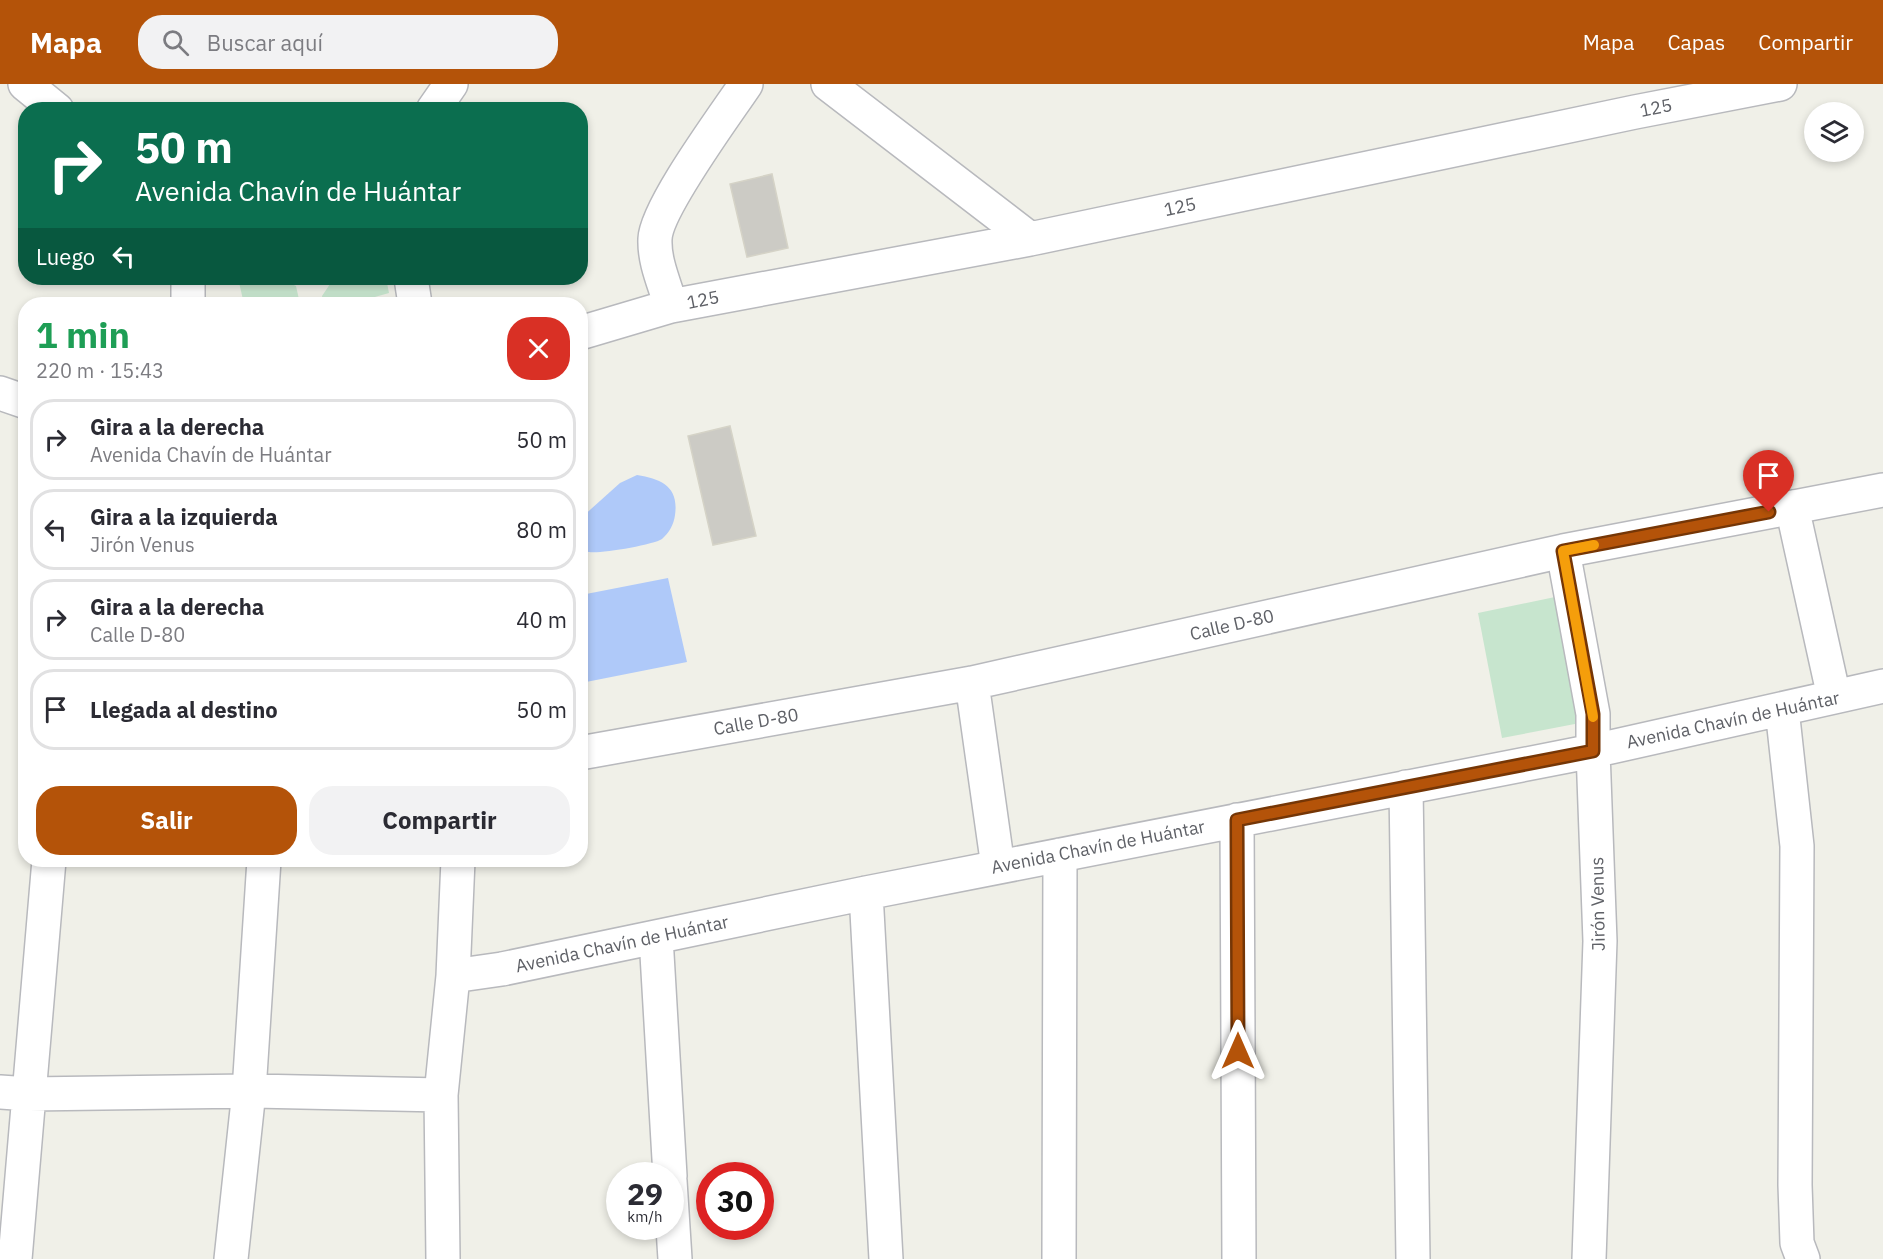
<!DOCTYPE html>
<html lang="es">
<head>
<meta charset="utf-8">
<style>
	:root { --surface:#fff; --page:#f2f2f3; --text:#2b2b33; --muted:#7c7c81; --line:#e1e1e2; --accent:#b45309 }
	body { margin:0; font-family:"IBM Plex Sans",sans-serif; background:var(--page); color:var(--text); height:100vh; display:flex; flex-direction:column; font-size:22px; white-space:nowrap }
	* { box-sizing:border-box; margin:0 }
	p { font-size:20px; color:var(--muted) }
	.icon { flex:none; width:33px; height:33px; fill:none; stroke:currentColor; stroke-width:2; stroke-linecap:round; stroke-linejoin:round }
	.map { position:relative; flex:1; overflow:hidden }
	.details { position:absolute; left:18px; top:213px; width:570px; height:570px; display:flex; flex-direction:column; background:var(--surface); border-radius:24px; box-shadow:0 3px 9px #0003 }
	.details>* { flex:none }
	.hud { position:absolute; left:18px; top:18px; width:570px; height:183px; border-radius:24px; box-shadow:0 3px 9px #0003; background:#0b6e4f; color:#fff; overflow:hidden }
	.buttons { position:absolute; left:1804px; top:18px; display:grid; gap:12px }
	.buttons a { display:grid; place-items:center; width:60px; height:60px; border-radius:50%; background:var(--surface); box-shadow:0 3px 9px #0003; font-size:30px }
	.speed { position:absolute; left:606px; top:1078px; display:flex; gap:12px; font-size:30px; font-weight:700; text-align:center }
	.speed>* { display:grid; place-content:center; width:78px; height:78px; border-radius:50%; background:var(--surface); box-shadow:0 3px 9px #0003; line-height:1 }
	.speed small { font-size:15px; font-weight:400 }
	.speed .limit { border:9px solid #d22; background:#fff; color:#111 }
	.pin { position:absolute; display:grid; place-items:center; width:51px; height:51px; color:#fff; margin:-62px -26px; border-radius:50% 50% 50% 0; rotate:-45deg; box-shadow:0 0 6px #0007 }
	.pin .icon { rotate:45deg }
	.me { position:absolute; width:66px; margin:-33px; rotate:0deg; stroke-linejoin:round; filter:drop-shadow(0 0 4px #0008) }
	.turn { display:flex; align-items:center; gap:21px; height:126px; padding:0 18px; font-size:27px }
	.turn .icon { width:78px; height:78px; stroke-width:2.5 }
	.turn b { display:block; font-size:42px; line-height:51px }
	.then { display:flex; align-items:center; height:57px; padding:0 18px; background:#0003; gap:12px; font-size:22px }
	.round { display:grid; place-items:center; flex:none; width:63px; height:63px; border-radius:24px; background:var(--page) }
	.overview { display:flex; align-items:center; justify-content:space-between; height:102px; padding:0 18px }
	h1 { font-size:36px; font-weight:700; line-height:45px; color:#1e9e55 }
	.action { display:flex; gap:12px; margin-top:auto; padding:12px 18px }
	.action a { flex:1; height:69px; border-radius:24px; background:var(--accent); color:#fff; font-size:24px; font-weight:700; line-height:69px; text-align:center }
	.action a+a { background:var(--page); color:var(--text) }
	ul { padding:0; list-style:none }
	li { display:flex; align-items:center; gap:18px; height:81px; margin:0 12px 9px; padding:0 6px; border:3px solid var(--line); border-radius:24px }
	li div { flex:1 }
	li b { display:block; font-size:22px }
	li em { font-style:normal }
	header { display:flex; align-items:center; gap:36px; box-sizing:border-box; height:84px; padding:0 30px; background:var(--accent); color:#fff }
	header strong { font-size:28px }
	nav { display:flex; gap:33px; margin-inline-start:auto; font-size:21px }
	.search { width:420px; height:54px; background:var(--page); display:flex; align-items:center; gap:15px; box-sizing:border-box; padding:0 21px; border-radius:24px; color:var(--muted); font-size:22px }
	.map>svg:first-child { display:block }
	.green { fill:#c7e5ce }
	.water { fill:#afc9f9 }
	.building { fill:#cccbc5; stroke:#d5d3c7; stroke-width:1.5 }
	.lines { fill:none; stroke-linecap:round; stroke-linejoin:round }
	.minor-casing { stroke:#b8b9bd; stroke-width:36 }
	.minor { stroke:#fff; stroke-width:33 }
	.route-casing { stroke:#753606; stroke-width:15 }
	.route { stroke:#b45309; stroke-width:10 }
	.slow { stroke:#f59e0b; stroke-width:10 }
	.labels { text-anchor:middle; stroke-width:6; stroke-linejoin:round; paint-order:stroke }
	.street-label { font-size:18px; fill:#5f6167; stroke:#fff }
</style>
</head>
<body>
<header>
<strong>Mapa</strong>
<div class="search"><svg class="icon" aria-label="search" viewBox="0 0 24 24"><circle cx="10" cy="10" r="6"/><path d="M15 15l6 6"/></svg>Buscar aquí</div>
<nav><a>Mapa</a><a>Capas</a><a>Compartir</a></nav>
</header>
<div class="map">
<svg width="1883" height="1175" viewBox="0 0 1883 1175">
	<rect width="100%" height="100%" fill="#f0f0e8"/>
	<path class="green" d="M238,194h41l17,8 4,18h-56z
		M334,194h52l3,15 -39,11h-27l-1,-8z
		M1555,513l25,126 -78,15 -24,-125z"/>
	<path class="water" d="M637,391c25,4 42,12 38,40 -1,9 -6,18 -13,24 -9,6 -63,15 -73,13 -3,0 -6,-2 -8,-3v-31l39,-35z
		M668,494l19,84 -106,21v-88z"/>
	<path class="building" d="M772,90l16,74 -41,9 -17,-73z
		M730,342l26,110 -43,9 -25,-109z"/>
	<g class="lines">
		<g class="minor-casing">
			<path id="minor" d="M25,0l32,26
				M828,0l202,155
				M433,26l18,-26
				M411,194l4,26
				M188,220v-26
				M671,222c-6,-21 -17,-44 -16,-67 1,-31 71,-125 91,-155
				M580,249l91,-27 359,-67 605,-127 145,-28
				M0,309l26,9
				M1792,423l42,190
				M1563,467l30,163v37l7,190 -11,318
				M972,599l26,184
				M1782,625l15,137 -2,339 2,58 6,16
				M580,669l392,-70 591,-132 320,-61
				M1406,703l7,472
				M1237,736l2,439
				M866,809l20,366
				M656,853l14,239
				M453,892l49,-7 364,-76 727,-142 290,-65
				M0,1008l29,2 220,-3 192,4
				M670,1097l5,78
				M15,1175l34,-399
				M231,1175l18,-168 15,-231
				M443,1175l-2,-164 12,-119 5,-116
				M1059,1175l1,-404"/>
		</g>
		<use href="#minor" class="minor"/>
	</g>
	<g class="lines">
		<g class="route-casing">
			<path id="route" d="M1238,967l-1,-231 356,-69v-37l-30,-163 206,-39"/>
		</g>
		<use href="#route" class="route"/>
		<path class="slow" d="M1593,633l-30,-166 31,-6"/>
	</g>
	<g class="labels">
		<g class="street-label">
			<text transform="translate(1656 24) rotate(-11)" y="6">125</text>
			<text transform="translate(1180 123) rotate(-12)" y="6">125</text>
			<text transform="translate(703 216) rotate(-11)" y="6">125</text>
			<text transform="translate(1232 541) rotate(-13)" y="6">Calle D-80</text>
			<text transform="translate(1733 636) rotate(-12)" y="6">Avenida Chavín de Huántar</text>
			<text transform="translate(756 638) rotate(-10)" y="6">Calle D-80</text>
			<text transform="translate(1098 763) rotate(-11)" y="6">Avenida Chavín de Huántar</text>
			<text transform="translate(1598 820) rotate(-91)" y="6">Jirón Venus</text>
			<text transform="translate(622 860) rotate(-12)" y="6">Avenida Chavín de Huántar</text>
		</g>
	</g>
</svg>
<div class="buttons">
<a><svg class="icon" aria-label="layers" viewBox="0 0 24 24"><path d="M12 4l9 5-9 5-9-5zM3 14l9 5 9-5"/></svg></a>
</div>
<div class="speed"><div>29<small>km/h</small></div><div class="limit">30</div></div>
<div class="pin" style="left:1769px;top:428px;background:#d93025"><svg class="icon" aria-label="arrive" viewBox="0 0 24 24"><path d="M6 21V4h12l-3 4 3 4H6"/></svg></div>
<svg class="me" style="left:1238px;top:967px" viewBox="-20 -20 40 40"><path d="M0-17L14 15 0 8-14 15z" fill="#b45309" stroke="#fff" stroke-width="4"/></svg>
<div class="hud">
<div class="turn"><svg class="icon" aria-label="right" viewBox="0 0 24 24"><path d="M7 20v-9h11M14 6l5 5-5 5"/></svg><div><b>50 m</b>Avenida Chavín de Huántar</div></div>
<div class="then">Luego<svg class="icon" aria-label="left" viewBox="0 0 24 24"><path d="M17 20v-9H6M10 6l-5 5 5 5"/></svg></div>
</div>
<section class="details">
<div class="overview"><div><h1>1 min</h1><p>220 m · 15:43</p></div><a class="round" style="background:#d93025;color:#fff"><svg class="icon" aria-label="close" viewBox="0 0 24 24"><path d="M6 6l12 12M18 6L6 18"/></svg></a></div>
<ul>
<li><svg class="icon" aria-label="right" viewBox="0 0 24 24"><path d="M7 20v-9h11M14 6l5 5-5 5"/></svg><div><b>Gira a la derecha</b><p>Avenida Chavín de Huántar</p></div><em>50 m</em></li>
<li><svg class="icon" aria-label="left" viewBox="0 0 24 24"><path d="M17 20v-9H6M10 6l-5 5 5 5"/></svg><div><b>Gira a la izquierda</b><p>Jirón Venus</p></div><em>80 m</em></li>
<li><svg class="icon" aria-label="right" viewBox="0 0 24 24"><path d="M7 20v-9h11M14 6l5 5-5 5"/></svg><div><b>Gira a la derecha</b><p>Calle D-80</p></div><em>40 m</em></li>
<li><svg class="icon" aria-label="arrive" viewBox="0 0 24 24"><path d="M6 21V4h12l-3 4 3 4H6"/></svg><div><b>Llegada al destino</b></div><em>50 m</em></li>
</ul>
<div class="action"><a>Salir</a><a>Compartir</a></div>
</section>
</div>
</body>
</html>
